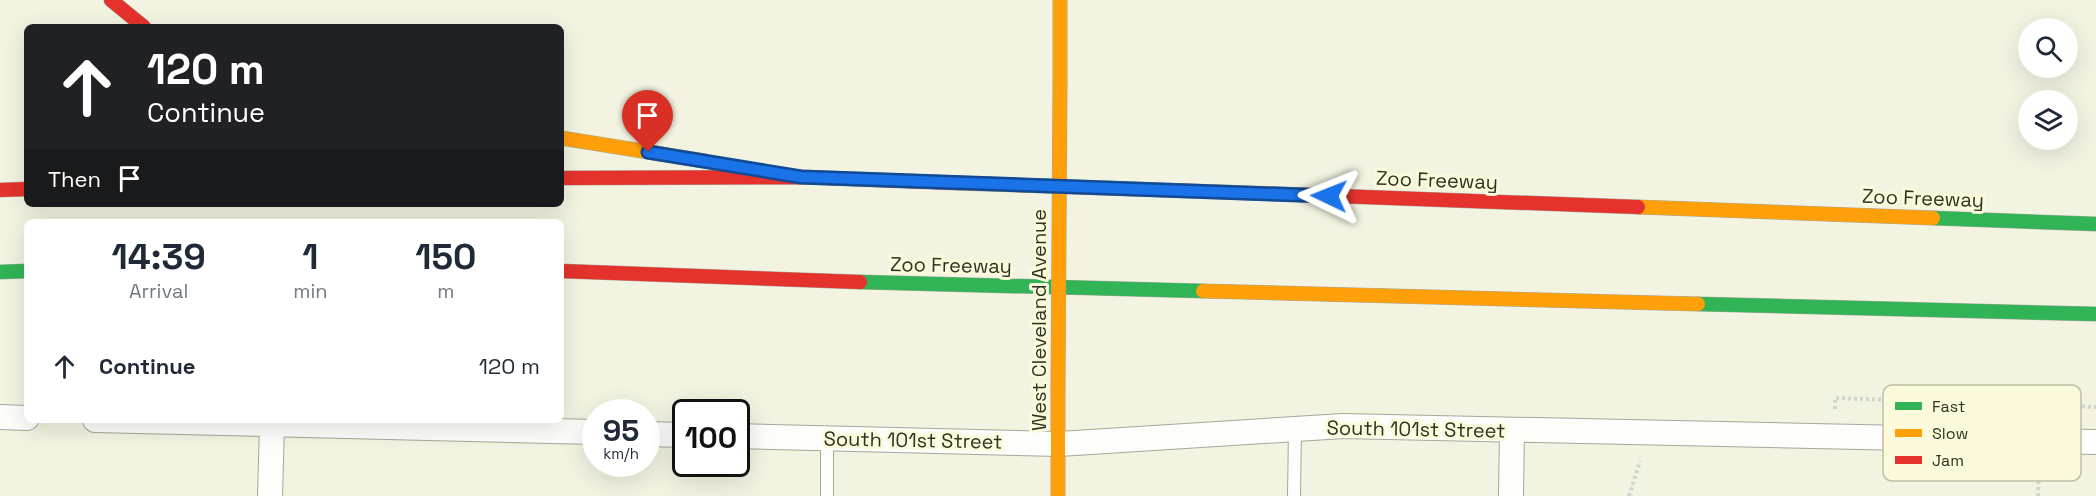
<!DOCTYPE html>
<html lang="en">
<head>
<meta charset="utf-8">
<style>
	:root { --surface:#fff; --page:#f2f2f3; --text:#1f2937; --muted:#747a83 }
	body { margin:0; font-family:"Space Grotesk",sans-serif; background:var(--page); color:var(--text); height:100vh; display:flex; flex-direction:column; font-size:22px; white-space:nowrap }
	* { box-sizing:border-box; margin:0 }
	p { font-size:20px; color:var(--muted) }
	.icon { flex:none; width:33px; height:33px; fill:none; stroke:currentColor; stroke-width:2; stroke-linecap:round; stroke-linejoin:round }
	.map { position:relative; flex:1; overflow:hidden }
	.drawer { position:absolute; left:24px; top:219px; width:540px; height:204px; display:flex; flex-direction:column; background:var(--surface); border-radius:9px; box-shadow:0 6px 24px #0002 }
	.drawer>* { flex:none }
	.hud { position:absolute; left:24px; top:24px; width:540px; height:183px; border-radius:9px; box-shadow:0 6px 24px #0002; background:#202124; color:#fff; overflow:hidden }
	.fabs { position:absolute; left:2018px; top:18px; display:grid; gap:12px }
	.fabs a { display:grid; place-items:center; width:60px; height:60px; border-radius:50%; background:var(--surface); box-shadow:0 6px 24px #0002; font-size:30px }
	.speed { position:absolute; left:582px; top:399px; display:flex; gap:12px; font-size:30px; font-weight:700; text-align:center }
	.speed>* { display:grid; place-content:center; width:78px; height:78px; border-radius:50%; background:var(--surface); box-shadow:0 6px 24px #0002; line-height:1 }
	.speed small { font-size:15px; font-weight:400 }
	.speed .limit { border:3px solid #111; border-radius:9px; background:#fff; color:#111 }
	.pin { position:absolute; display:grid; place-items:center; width:51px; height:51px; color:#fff; margin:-62px -26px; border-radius:50% 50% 50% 0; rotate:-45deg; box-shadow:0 0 6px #0007 }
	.pin .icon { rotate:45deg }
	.me { position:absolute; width:66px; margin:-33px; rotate:272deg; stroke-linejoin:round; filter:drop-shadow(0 0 4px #0008) }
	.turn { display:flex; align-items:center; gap:21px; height:126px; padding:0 24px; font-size:27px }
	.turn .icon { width:78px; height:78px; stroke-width:2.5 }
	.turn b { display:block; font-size:42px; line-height:51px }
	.then { display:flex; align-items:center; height:57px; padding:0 24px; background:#0003; gap:12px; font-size:22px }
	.eta { display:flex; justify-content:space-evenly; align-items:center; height:102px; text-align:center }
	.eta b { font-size:36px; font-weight:800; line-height:42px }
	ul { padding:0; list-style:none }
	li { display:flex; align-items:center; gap:18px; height:90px; padding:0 24px }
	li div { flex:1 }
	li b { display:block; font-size:22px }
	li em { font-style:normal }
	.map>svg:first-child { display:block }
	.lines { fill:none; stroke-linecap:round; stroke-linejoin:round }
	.lane-casing { stroke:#a7a799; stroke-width:14 }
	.street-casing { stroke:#a7a799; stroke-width:26 }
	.fast-casing { stroke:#a7a799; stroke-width:15 }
	.slow-casing { stroke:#a7a799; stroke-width:15 }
	.jam-casing { stroke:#a7a799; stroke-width:15 }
	.path { stroke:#d4d4cf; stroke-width:4; stroke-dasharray:3 3; stroke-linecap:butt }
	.lane { stroke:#fdfdfb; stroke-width:12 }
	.street { stroke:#fdfdfb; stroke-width:24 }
	.fast { stroke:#30b455; stroke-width:14 }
	.slow { stroke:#ff9f0a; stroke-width:14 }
	.jam { stroke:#e5322d; stroke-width:14 }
	.slow-bridge-casing { stroke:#a7a799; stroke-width:15; stroke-linecap:butt }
	.slow-bridge { stroke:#ff9f0a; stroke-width:14 }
	.route-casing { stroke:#114b97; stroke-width:15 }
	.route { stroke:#1a73e8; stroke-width:10 }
	.labels { text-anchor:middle; stroke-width:6; stroke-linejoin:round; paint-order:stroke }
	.street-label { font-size:20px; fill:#323225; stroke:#fbfada }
	.key { fill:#fbfada; stroke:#bfbea4; stroke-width:1.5 }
	.key-label { font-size:16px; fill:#323225 }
</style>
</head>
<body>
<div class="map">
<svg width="2096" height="496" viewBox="0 0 2096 496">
	<rect width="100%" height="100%" fill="#f3f3e2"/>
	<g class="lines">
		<g class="lane-casing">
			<path id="lane" d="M827,438v58
				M1294,496l1,-67"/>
		</g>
		<g class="street-casing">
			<path id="street" d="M0,417l27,1
				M95,420l501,12
				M646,434l40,1
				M736,436l323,8 284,-18 753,16
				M270,496l2,-71
				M1511,496l1,-66"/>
		</g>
		<g class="fast-casing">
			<path id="fast" d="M1933,218l163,6
				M0,272l27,-1
				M860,282l343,9
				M1698,304l398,10"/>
		</g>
		<g class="slow-casing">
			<path id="slow" d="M1060,0v82
				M561,138l144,23
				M957,183l353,12
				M1638,207l295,11
				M1203,291l495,13
				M1058,388v108"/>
		</g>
		<g class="jam-casing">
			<path id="jam" d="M111,0l33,27
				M561,178l240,-1 156,6
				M0,190l27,-1
				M1310,195l328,12
				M561,271l299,11"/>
		</g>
		<path class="path" d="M1835,409v-11l261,9
			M1629,496l11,-35
			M2038,496l1,-23"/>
		<use href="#lane" class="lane"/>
		<use href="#street" class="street"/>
		<use href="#fast" class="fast"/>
		<use href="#slow" class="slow"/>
		<use href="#jam" class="jam"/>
		<g class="slow-bridge-casing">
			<path id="slow-bridge" d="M1058,388l2,-306"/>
		</g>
		<use href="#slow-bridge" class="slow-bridge"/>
	</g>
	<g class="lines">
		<g class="route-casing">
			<path id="route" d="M648,152l153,25 528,19"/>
		</g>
		<use href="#route" class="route"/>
	</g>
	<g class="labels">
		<g class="street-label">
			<text transform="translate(1437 180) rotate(2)" y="7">Zoo Freeway</text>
			<text transform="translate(1923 198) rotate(2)" y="7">Zoo Freeway</text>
			<text transform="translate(951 265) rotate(1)" y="7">Zoo Freeway</text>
			<text transform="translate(1039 320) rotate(-90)" y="7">West Cleveland Avenue</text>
			<text transform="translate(1416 429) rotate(1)" y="7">South 101st Street</text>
			<text transform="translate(913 440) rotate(1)" y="7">South 101st Street</text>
		</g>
	</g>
	<rect x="1883" y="385" width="198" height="96" rx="9" class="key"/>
	<rect x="1895" y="402" width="27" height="8" fill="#30b455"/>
	<rect x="1895" y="429" width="27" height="8" fill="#ff9f0a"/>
	<rect x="1895" y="456" width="27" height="8" fill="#e5322d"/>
	<g class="key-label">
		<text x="1932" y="412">Fast</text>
		<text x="1932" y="439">Slow</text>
		<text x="1932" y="466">Jam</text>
	</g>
</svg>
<div class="fabs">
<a><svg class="icon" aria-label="search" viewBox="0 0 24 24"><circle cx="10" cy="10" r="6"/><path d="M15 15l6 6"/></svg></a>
<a><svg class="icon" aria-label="layers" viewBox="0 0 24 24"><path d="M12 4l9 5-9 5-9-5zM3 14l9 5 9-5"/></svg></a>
</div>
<div class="speed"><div>95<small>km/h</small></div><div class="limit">100</div></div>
<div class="pin" style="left:648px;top:152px;background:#d93025"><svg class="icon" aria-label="arrive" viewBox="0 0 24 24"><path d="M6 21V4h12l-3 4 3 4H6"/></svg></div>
<svg class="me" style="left:1329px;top:196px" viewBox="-20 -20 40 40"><path d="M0-17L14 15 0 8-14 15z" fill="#1a73e8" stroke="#fff" stroke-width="4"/></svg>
<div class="hud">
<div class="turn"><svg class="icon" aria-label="ahead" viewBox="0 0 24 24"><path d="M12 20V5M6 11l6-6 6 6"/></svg><div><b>120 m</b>Continue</div></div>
<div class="then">Then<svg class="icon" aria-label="arrive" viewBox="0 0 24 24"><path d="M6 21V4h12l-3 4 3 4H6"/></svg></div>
</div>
<section class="drawer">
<div class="eta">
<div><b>14:39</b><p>Arrival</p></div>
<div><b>1</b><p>min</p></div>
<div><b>150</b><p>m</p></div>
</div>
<ul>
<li><svg class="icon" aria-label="ahead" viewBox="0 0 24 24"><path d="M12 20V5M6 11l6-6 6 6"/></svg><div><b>Continue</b></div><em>120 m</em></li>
</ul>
</section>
</div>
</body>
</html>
